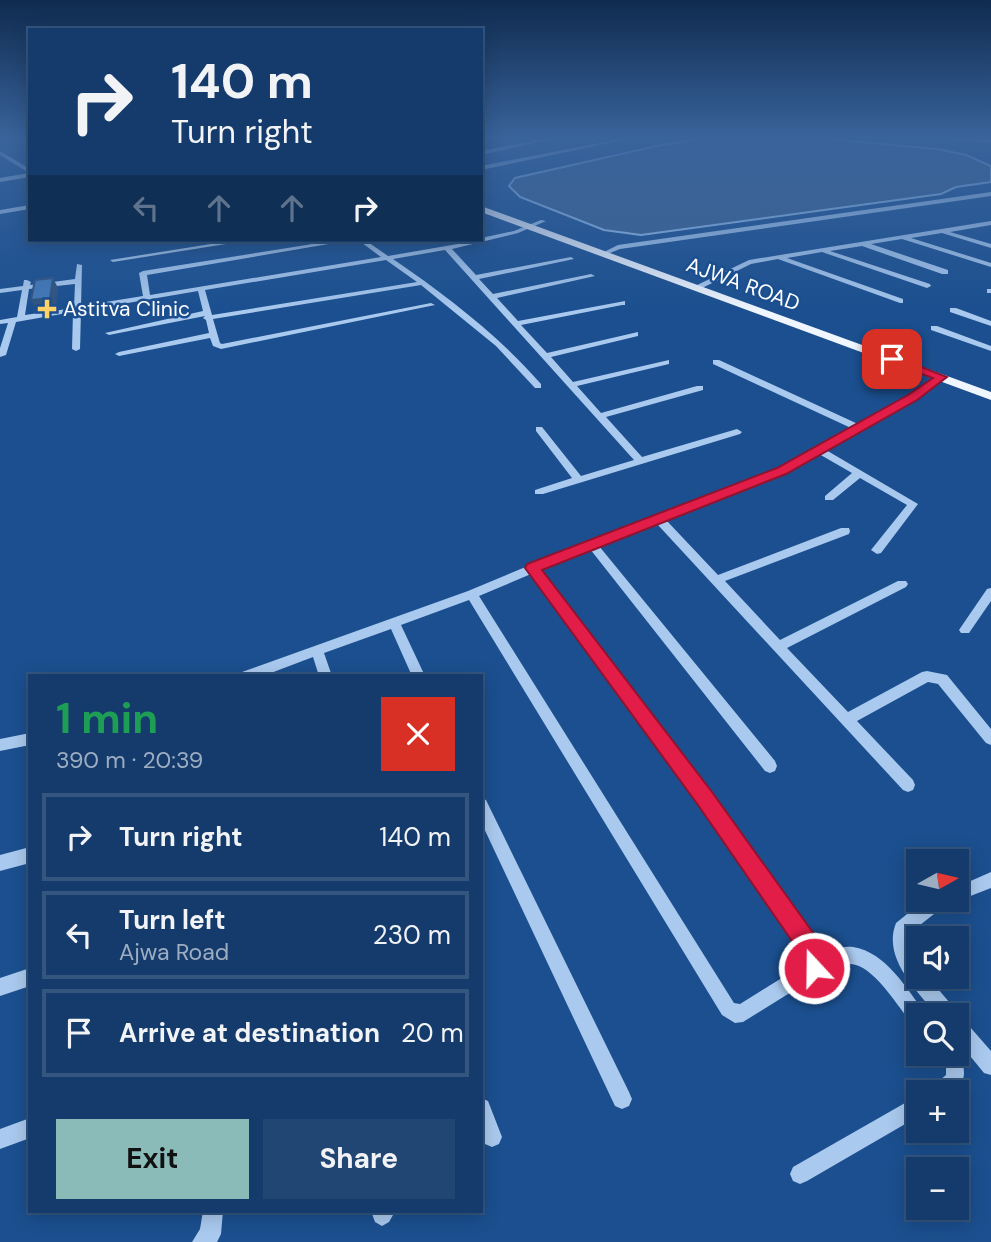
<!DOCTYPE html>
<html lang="en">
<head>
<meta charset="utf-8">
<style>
	:root { --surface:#143b6b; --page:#214673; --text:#f1f3f6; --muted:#9dadc1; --line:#33557e; --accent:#8bbbb9 }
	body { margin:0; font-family:"DM Sans",sans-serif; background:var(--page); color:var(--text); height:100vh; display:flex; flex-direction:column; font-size:26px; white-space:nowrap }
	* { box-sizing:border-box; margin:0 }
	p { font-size:23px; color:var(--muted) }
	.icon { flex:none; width:38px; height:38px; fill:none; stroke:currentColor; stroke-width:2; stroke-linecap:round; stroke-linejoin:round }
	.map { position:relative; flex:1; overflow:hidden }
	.side { position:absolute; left:28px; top:674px; width:455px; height:539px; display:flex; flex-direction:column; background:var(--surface); border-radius:0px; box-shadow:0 4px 18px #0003,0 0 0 2px var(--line) }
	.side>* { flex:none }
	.hud { position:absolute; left:28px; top:28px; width:455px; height:214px; border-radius:0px; box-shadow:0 4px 18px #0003,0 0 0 2px var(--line); background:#143b6b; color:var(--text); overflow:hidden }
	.needle { width:46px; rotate:82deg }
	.tools { position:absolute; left:906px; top:849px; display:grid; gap:14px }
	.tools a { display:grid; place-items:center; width:63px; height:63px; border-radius:0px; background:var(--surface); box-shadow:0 4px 18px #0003,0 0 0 2px var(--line); font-size:35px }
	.pin { position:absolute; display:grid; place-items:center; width:60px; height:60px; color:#fff; margin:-30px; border-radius:14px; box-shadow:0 4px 10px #0006 }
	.me { position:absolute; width:77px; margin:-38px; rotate:339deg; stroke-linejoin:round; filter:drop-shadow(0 0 5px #0008) }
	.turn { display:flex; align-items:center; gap:24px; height:147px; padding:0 28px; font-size:32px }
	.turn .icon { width:91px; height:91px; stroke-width:2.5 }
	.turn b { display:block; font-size:49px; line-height:60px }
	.lanes { display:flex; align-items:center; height:66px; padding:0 28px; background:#0003; justify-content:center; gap:35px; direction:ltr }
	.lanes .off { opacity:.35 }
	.round { display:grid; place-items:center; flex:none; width:74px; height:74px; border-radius:0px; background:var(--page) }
	.headline { display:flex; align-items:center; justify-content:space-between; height:119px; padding:0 28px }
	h1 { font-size:42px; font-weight:700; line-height:52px; color:#1e9e55 }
	.action { display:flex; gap:14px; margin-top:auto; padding:14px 28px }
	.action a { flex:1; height:80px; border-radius:0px; background:var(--accent); color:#111; font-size:28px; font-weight:700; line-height:80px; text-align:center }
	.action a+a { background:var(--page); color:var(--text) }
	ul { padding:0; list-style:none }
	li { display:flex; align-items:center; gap:21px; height:88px; margin:0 14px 10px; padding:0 14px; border:4px solid var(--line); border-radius:0px }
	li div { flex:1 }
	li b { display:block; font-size:26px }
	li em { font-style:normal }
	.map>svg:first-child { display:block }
	.water { fill:#3c6290; stroke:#9cc4f0; stroke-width:2 }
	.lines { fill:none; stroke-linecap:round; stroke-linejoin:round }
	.minor { fill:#a9c9ee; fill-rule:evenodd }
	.major { fill:#f0f6ff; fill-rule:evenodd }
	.shaded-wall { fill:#305480 }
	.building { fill:#4478b7; stroke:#305480; stroke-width:2 }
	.route { fill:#e11d48; stroke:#92132f; stroke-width:2 }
	.poi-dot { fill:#ffd166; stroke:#1b4f8f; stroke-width:2.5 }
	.labels { text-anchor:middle; stroke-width:5; stroke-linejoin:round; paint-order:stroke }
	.far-street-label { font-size:21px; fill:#fff; stroke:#1b4f8f }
	.far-poi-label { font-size:21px; fill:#fff; stroke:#1b4f8f; text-anchor:start }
</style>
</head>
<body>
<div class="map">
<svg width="991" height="1242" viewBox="0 0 991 1242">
	<rect width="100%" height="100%" fill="#1b4f8f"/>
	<path class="water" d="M708,138h110l119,11 29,6 25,11v16l-35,5 -15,7 -300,41 -37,-5 -84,-33 -11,-11 6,-8 146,-33z"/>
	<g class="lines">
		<path class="minor" d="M19,138h6l5,3v3z
			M489,138h10l-18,4v-3z
			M547,138l5,1 -71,16v-4z
			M624,138h10l-153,32v-4z
			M945,138l46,1v4l-43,-3z
			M0,151l30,18v8l-30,5v-4l29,-5 -29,-18z
			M991,192v4l-371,53 -15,6 -3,-2 16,-8z
			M30,205v4l-30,5v-4z
			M541,220l5,1 -28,12 -66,16 24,26 95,-18 3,2 -95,20 14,15 98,-20 4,2 -98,22 21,23 107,-20v4h-3l-101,20 26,28 91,-21v4l-87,21 22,25 96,-22v4l-92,22 24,27 96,-27h6v4l-97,27 36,40 95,-28 5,3 -2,2 -197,60h-8v-4l37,-12 -36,-47v-4h6l39,49 53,-16 -189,-210 -52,9c54,37 105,76 148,125v4h-6l-39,-42 -75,-61 -208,34 7,24 2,1 209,-41 4,2 -214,44 -8,-3 -3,-8 -91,18 -4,-2 4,-2 90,-19 -3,-13 -3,-2 2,-2 -96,19 -4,-2 98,-22 -5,-20 -117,20 -1,38 -4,2 -4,-2 1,-37 -57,10 -10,33 -6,2v-9l8,-25 -8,1v-4l17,-3 5,-27 -22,3v-4l23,-3 1,-6h3l4,2 -1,3 45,-6 2,-15 5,1 -1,41 62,-10 -4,-23 4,-2 195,-31h14l-205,35 3,20 231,-38 -23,-17h7l23,16 93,-16v-2l33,-7zM386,260l31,22 -205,33 -7,-25zM75,284l-1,24 -49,7 4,-26z
			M991,221v4l-41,7 41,12v4l-49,-15 -31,5 80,25v4l-89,-28 -31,5 77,26v4h-6l-80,-28 -32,5 100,33 1,2 -4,2 -105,-36 -35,6 116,41v4h-3l-122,-44 -27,5 -51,25 -7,-2 56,-27z
			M121,240h13l-15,4 -3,-2z
			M236,240h15l-138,22 -3,-2z
			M987,289h4v4h-4z
			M950,308h6l35,13v5l-41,-14z
			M931,326h6l54,20v5l-60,-21z
			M713,360h6l139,64 51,-29 29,-20h6v4l-29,20 -89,51 92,54 -37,49 -4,1 -6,-4 36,-45 -47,-27 -27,22h-8v-4l27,-23 -33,-19 -33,19 -119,48 51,54 123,-47h8l1,3 -1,3 -124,47 55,59 118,-59h8l2,3 -2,3 -119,61 61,64 74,-40 5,-1 20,4 44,54v16l-5,-2 -48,-59 -10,-2 -71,39 56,59 2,5 -2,5 -5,2 -5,-2 -245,-265 -59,21 176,215 2,5 -2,5 -5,2 -5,-2 -175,-222 -49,21 169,223 107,150 3,7c11,-1 22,-4 33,-3 33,5 54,42 72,66l1,2h-7v13l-6,-3c-14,-17 -36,-54 -57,-60 -10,-3 -23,1 -33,2l-3,7 -77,48 -8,1 -13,-8 -253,-415 -68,25 24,51h-13l-21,-47 -67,24 8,23h-13l-6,-19 -50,19h-22l1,-4 226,-81 120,-50 68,-24 122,-48 73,-41 -138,-64zM531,574l169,229 105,152 1,8 -66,41 -6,-1 -255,-407z
			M991,588v13l-22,32h-8l-2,-3 2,-3 26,-38z
			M30,733v12l-30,6v-12z
			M481,798l5,2 143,292 3,7 -3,7 -7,3 -7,-3 -134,-284z
			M30,847v16l-30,8v-16z
			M991,872v16l-36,14 -1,4 -20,8 -24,19c-1,16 9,28 9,43h8l28,33 3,6v1l5,3 28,32v24l-7,-2 -27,-33v-25h-20c-20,-24 -55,-57 -41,-92l26,-21 7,-2h28v-13z
			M30,968v18l-30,10v-18z
			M957,1052c9,15 10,26 -1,40h-25l3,-7 12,-10v-7l-8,-14z
			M919,1095v21l-112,65 -7,3 -7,-3 -3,-7 3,-7z
			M481,1098l7,3 14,36 -3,7 -7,3 -7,-3 -4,-9z
			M30,1118v20l-30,11v-20z
			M203,1211h20l-2,23 -4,8h-25l8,-13z
			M371,1211h20l2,4 -4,7 -7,4 -7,-4z"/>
		<path class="major" d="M481,206l510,186v8l-510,-188z"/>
	</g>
	<path class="shaded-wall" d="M53,278l5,10 -2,20 -19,3 -6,-11z"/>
	<path class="building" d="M53,278l-3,20 -19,2 4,-20z"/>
	<linearGradient id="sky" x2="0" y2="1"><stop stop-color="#0f2b4f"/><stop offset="0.44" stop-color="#39639b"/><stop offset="1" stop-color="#39639b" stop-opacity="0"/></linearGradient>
	<rect width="991" height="312" fill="url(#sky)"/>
	<path class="route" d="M888,357h8l51,20 -30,23 -131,74 -244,96 170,222 107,149c6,13 9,21 3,35l-8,3 -8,-3 -3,-19 -105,-152 -173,-237 2,-4 250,-96 131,-73 25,-17 -45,-16z"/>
	<path class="poi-dot" d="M43.5 298.5h7v7h7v7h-7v7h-7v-7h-7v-7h7z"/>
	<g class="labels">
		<g class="far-street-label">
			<text transform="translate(743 284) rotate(20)" y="7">AJWA ROAD</text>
		</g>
		<g class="far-poi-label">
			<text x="63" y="316">Astitva Clinic</text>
		</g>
	</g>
</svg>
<div class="tools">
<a><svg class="needle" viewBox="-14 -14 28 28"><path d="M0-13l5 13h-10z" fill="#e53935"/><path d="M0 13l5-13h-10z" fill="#9dadc1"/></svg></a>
<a><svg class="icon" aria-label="sound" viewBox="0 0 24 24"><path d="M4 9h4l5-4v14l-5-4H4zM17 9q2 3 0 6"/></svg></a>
<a><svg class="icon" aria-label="search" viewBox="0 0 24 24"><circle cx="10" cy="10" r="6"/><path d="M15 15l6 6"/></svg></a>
<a>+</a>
<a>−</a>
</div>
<div class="pin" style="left:892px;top:359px;background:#d93025"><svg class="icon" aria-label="arrive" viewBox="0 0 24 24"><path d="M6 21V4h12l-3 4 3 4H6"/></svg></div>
<svg class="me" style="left:814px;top:968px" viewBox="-20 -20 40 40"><circle r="17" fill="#e11d48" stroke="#fff" stroke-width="3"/><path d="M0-11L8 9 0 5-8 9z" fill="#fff"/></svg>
<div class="hud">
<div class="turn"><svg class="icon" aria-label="right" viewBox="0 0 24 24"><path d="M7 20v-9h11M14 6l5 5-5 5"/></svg><div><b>140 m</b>Turn right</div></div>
<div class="lanes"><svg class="icon off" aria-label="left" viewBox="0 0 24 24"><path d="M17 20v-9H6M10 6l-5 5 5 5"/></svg><svg class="icon off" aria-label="ahead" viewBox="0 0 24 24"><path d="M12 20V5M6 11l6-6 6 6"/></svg><svg class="icon off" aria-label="ahead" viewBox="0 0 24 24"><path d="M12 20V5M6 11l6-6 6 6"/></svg><svg class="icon" aria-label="right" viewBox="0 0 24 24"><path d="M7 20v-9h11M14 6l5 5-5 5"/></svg></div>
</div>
<section class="side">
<div class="headline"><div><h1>1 min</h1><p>390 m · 20:39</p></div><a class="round" style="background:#d93025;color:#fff"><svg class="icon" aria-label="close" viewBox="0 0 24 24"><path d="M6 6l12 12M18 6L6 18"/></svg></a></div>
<ul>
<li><svg class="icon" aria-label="right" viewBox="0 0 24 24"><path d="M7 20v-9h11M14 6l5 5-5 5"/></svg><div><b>Turn right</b></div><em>140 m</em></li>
<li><svg class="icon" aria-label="left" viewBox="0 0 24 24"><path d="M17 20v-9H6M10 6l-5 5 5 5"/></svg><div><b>Turn left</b><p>Ajwa Road</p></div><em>230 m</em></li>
<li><svg class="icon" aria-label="arrive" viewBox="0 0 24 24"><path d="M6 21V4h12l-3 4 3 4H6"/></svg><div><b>Arrive at destination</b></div><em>20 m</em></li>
</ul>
<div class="action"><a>Exit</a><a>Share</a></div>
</section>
</div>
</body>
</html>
